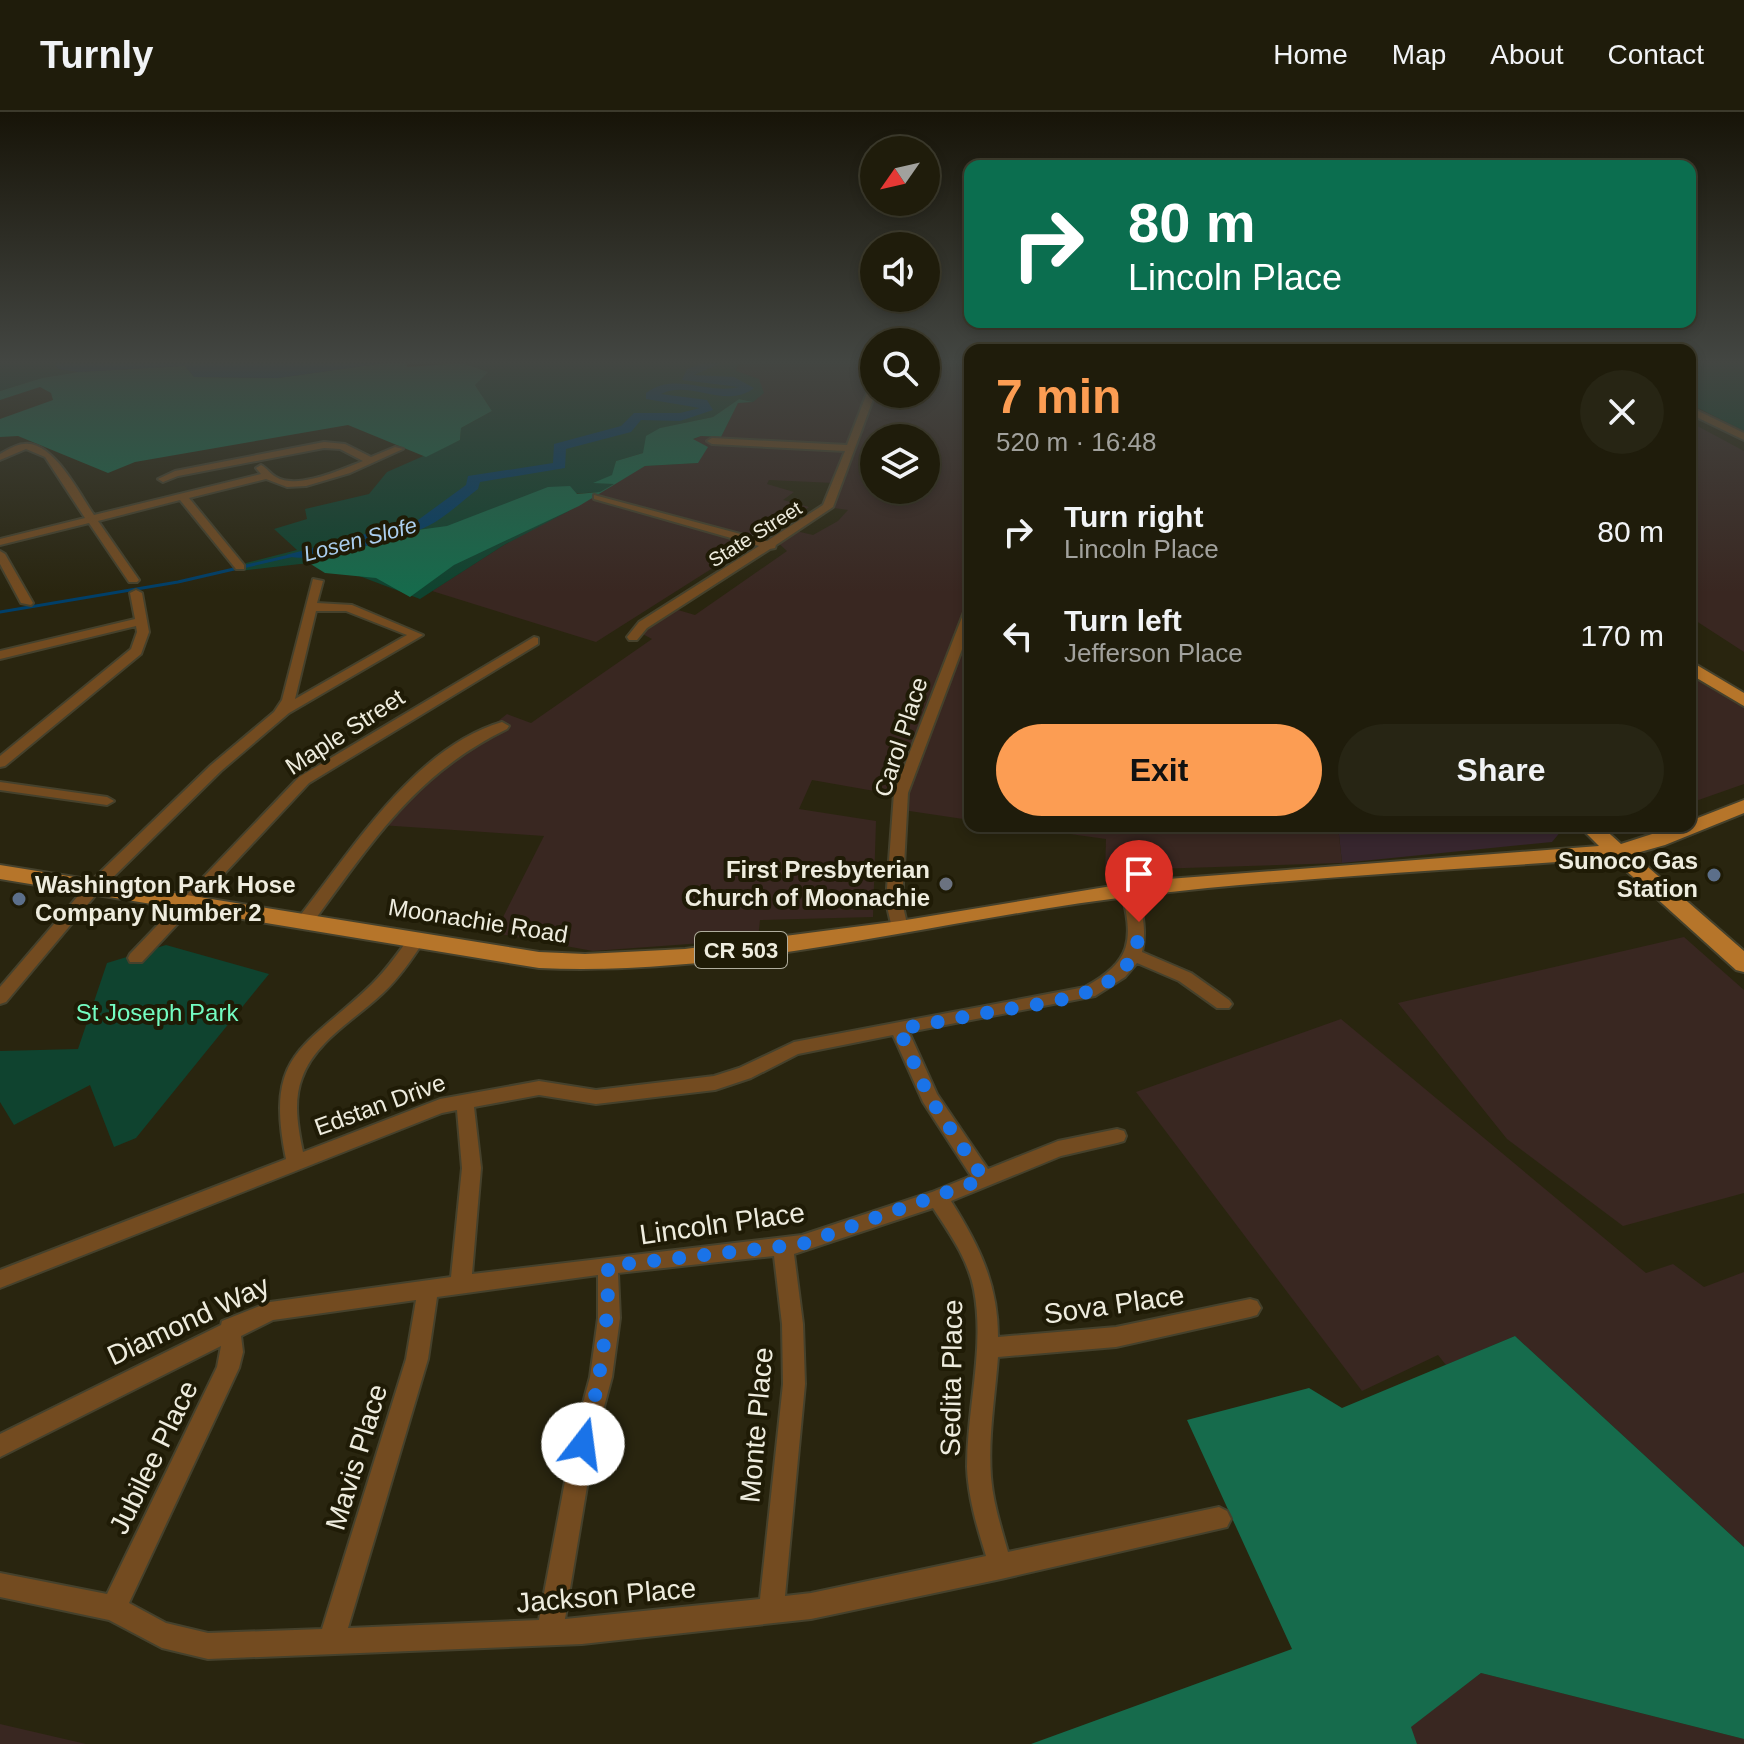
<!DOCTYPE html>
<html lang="en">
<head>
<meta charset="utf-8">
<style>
	:root { --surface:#1f1c0b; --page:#272514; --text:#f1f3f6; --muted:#a1a19d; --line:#3c3a2c; --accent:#fc9d53 }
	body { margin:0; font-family:Helvetica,sans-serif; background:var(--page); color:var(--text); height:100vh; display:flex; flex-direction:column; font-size:30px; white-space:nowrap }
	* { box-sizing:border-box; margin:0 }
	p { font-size:26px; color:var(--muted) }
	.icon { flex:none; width:44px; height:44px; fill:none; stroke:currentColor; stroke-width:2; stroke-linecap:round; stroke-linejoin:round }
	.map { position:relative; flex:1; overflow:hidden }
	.side { position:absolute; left:964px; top:232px; width:732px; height:488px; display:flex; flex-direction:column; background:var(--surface); border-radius:16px; box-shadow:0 4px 12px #0003,0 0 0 2px var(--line) }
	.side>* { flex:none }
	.banner { position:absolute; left:964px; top:48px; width:732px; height:168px; border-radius:16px; box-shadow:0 4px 12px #0003,0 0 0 2px var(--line); background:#0b6e4f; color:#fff; overflow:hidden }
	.needle { width:52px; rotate:236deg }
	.fabs { position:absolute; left:860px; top:24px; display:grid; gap:16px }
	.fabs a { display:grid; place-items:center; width:80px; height:80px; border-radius:50%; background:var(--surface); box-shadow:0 4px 12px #0003,0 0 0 2px var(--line); font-size:40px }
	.pin { position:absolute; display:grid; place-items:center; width:68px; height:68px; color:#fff; margin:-82px -34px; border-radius:50% 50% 50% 0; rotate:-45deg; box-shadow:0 0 8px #0007 }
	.pin .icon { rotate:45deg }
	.me { position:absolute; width:88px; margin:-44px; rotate:15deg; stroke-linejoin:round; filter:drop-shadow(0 0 6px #0008) }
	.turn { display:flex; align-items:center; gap:28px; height:168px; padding:0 32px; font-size:36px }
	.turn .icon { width:104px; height:104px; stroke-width:2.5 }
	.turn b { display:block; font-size:56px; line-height:68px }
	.round { display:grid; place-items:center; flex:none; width:84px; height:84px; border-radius:42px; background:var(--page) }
	.headline { display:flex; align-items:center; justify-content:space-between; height:136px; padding:0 32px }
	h1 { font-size:48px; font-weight:800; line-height:60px; color:var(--accent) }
	.primary-button { display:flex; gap:16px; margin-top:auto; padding:16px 32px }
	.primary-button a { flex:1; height:92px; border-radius:48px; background:var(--accent); color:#111; font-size:32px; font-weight:800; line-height:92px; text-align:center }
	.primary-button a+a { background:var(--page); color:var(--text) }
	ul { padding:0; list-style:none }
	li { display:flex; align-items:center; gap:24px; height:104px; padding:0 32px }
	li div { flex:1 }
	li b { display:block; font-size:30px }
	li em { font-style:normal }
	header { display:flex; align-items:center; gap:48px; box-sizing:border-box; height:112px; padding:0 40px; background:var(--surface); border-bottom:2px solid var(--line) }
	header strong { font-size:38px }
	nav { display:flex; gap:44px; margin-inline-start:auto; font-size:28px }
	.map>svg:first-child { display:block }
	.commercial { fill:#37262e }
	.industrial { fill:#392721; fill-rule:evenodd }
	.green { fill:#0f432f }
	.forest { fill:#166b4c }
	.water { fill:#003f69 }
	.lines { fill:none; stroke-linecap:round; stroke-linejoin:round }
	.stream { stroke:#003f69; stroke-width:3 }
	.river { fill:#003f69; fill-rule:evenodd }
	.minor-casing { stroke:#45412c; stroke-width:4 }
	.major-casing { stroke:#45412c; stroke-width:4 }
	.minor { fill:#734b20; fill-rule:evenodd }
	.major { fill:#b6752a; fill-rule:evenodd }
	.route { stroke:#1a73e8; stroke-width:14; stroke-dasharray:0 25.2 }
	.service-dot { fill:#5c6f8a; stroke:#1f1b06; stroke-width:3 }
	.worship-dot { fill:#6b7280; stroke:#1f1b06; stroke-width:3 }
	.labels { text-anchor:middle; stroke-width:8; stroke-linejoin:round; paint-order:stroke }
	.far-street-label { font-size:20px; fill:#eeecde; stroke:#1f1b06 }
	.far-water-label { font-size:22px; font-style:italic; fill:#abceee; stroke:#1f1b06 }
	.shield { fill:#1f1b06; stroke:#b0ad9d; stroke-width:2 }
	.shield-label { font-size:22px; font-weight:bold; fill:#eeecde }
	.street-label { font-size:24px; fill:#eeecde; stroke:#1f1b06 }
	.poi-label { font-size:24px; font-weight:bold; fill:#eeecde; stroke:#1f1b06; text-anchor:end }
	.park-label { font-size:24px; fill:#73fcc2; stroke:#1f1b06 }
	.near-street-label { font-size:28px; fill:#eeecde; stroke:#1f1b06 }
</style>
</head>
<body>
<header>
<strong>Turnly</strong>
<nav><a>Home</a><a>Map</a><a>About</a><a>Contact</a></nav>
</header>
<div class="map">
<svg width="1744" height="1632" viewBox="0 0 1744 1632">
	<rect width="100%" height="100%" fill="#29250f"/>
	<path class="commercial" d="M1338,714h220l4,4 -10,12 -210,21z"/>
	<path class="industrial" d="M745,251h129v31h52v-31h44v457l-74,-11 1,-14 -85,-15 -13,29 77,12 -3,96 -113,3 -2,19 -165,12 -98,-18 49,-97 -164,-11 20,-27 107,-84 24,9 121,-84 -17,-9 33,-23 27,8 92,-64 -12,-11 17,-10 21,5 25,-14 10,-11 -21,-3 7,-24 -65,-3 -2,4 27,8 -11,8 26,7 -213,135 -164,-51 72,-46 141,-79 53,-3 -6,-23 9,-4 20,1 17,-34 15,-1 6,-23 -24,-8zM874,326h52v52h-52z
		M1690,310l54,29v201l-54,-35z
		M1690,561l54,33v78l-54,19z
		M1013,714h325l4,37 -189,6 -48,7 1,-37z
		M1684,825l60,53v203l-121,33 -116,-87 -109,-136z
		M1341,907l305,254 27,-9 31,23 40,-15v275l-229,-211 -69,29 -8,-10 -76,36 -226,-299z
		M1481,1561l263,66v5h-327l-7,-17z
		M0,1612l86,20h-86z"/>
	<path class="green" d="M0,251h55l3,6 20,3 -36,6 -42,13z
		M462,251h276l-2,8 23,8 5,14 -11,9 -14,-3 -26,18 -52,11 -18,25 -27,8 -3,14 -17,8h20l-16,9 -45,3 -9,8 23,8 -65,34 -84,54 -66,-25 -45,-11 -70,8 7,-8 51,-13 -23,-21 33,-10 -2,-10 64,-15 18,-22 73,-32 1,-12 31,-17 -17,-26 12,-13z
		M1690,251h54v68l-54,-27z
		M166,833l103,29 -133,164 -22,9 -24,-62 -76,40 -14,-23v-51l78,-2 29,-86z"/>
	<path class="forest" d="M385,251h22v4l55,-4 26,9 -13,13 17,26 -31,17 -1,12 -34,17 -78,-32 -213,37 -27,11 -90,-37 -18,1v-18l53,-19 -2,-7 -11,-6 -40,13v-9l42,-13 36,-6 107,-6 9,11 84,1z
		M739,287l14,3 -15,1 -17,34 -20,-1 -8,3 15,8 -10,16 -53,3 -66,40 -125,59 -44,32 -34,-19 -51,-5 -16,-10 79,-29 59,-8 101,-39 22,-1 7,8 23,-2 14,-8 -21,-1 19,-8 4,-14 27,-8 3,-17 14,-8 53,-11z
		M1515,1224l229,211v192l-263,-66 -70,54 6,17h-386l261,-95 -105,-229 122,-32 33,20z"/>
	<path class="water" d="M55,251h330l-107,15 -84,-1 -9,-11 -107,6 -20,-3z"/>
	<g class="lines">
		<path class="stream" d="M0,500l178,-30 116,-27"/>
		<path class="river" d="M703,251h18l-27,12 40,2 20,11c-28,22 -64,-9 -93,6l46,6 6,10 -33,11 -39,-1 -10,12 -65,17 -1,19 -85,14 -2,7c-16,12 -32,28 -50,37 -19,10 -127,41 -142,29l132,-35 48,-35 2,-9 85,-13 1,-19 67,-18 13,-13h46l20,-5 -54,-9v-6c29,-22 61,2 93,-6l-57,-7 5,-11z"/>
		<g class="minor-casing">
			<path id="minor" d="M874,270l1,12 -42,113 -57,38 -1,3 -5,1 -123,79 -10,12h-8l-2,-3 12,-15 120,-76 -165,-47v-4l173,46 56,-36 22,-54 -133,-7 -5,-3 5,-3 135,7 23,-60z
				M1690,295l54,26v7l-54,-26z
				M324,330l21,2 26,13 24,-10 8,2 -53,24 -44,13 -19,1 -21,-8 -77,19 55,67v4h-8l-56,-69 -82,21 41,59 -2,2h-8l-40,-59 -89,22v-6l85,-21 -40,-61 -19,-8 -26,11v-6c7,-4 17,-10 24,-10 29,-4 56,51 70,71l167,-41 -5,-6 5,-3c6,3 9,9 15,12 22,13 66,-8 87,-16l-23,-12 -16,-1 -146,28 -15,6 -5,-3 17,-8z
				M0,439l5,3 28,49 -2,2 -10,-2 -21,-39z
				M313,467l10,2 -6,22 35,2 71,30 -134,78 -68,58 -122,120 -93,111 -6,2v-17l89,-104 122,-118 63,-53 8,-12zM316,499h30l61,24 -112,64z
				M136,478l6,3 7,39 -8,22 -136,112 -5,1v-11l131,-107 6,-17 -1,-6 -136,33v-8l135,-32 -5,-26z
				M970,496v20l-62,165 -6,109 6,26 -8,5 -8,-5 -6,-26 8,-109 70,-181z
				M534,525l4,1v6l-229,139 -167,179h-12l-2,-4 2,-4 169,-177z
				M502,610l7,4 -2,3c-94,46 -136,115 -196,196h-12l-2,-4 2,-4c54,-68 115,-169 203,-195z
				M0,670l107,15 7,4 -7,4 -107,-15z
				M1129,773l8,5c5,21 10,40 5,62l49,21 38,27 3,4 -3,4h-12l-38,-27 -42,-18 -12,14 -30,19 -186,36 28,62 51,75 70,-28 59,-12 7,2 2,5 -2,5 -7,2 -56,13 -110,45c28,44 47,83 47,136l118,-10 134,-28 7,2 4,7 -4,7 -7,2 -134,30 -118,10c-3,40 -10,80 -7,120 2,26 10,50 17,75l211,-45 8,4 4,8 -4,8 -226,52 -190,40 -229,25 -374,15 -46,-11 -53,-28 -109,-23v-24l107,21 110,-227 4,-21 -221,111v-23l221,-109 1,-4 48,-19 181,-25 11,-109 -5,-58 -15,3 -442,175v-18l286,-111c-22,-108 19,-110 86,-175 15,-15 27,-32 39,-49l6,-1 8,5c-12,19 -26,39 -42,54 -27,26 -68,48 -81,85 -9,23 -4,50 1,74l137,-53 99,-18 57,9 118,-14 25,-8 55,-26 291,-55c47,-26 49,-47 36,-97zM893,923l30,67 48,74 -39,16 -130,43 -330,39 9,-106 -7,-61 65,-12 57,9 119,-14 36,-12 47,-24zM933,1096c17,26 35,51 41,82 11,58 -7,117 -7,177 1,30 10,60 19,89l-175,37 -26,3 20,-212 -2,-60 -9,-70zM774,1144l8,68 1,60 -23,215 -195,20 29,-175 18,-67 8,-59 -2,-45zM598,1163v43l-8,59 -18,67 -33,176 -191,8 80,-269 9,-62zM416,1188l-10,59 -84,270 -114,4 -42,-10 -37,-20 110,-235 4,-16 -2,-16 32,-16z"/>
		</g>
		<g class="major-casing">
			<path id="major" d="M1690,549l54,32v13l-54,-32z
				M1744,688v13l-79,32 -32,9 111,97v21l-8,-2 -124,-112c-156,12 -313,19 -469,37 -201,23 -400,82 -604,73l-539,-89v-14l539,87 46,2 100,-5 215,-28 242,-40 457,-35 -20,-20h22l20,18 56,-18h13v-5z"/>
		</g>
		<use href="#minor" class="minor"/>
		<use href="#major" class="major"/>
	</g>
	<linearGradient id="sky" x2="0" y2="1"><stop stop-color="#171408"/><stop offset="0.52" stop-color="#434642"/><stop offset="1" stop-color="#434642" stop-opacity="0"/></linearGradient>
	<rect width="1744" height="480" fill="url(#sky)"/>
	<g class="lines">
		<path class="route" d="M583,1332c17,-60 26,-116 25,-178l194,-22 182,-65 -55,-82 -30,-68c35,-6 69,-13 104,-19 53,-9 139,-15 136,-88"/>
	</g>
	<g class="service-dot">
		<circle cx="1714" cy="763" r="8"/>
		<circle cx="19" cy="787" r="8"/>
	</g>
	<circle class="worship-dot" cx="946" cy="772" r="8"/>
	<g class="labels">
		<g class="far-street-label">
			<text transform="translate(755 422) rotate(-32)" y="7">State Street</text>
		</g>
		<g class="far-water-label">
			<text transform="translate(360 427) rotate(-15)" y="8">Losen Slofe</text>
		</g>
		<rect class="shield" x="695" y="820" width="92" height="36" rx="6"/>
		<g class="shield-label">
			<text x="741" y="846">CR 503</text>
		</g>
		<g class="street-label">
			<text transform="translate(345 620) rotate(-33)" y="8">Maple Street</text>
			<text transform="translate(901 625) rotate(-72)" y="8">Carol Place</text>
			<text transform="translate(478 809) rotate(9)" y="8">Moonachie Road</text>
			<text transform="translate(380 993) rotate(-20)" y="8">Edstan Drive</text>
		</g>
		<g class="poi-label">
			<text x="1698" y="757">Sunoco Gas<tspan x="1698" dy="28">Station</tspan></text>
			<text x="930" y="766">First Presbyterian<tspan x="930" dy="28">Church of Moonachie</tspan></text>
			<text x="35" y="781" text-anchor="start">Washington Park Hose<tspan x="35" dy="28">Company Number 2</tspan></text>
		</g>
		<g class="park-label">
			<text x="157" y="909">St Joseph Park</text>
		</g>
		<g class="near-street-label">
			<text transform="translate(722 1111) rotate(-8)" y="10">Lincoln Place</text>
			<text transform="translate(1114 1192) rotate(-8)" y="10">Sova Place</text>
			<text transform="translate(188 1208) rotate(-25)" y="10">Diamond Way</text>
			<text transform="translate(951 1266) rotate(-89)" y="10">Sedita Place</text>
			<text transform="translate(756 1313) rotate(-85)" y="10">Monte Place</text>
			<text transform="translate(153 1345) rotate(-64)" y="10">Jubilee Place</text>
			<text transform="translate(356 1345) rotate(-73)" y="10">Mavis Place</text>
			<text transform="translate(606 1483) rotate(-5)" y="10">Jackson Place</text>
		</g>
	</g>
</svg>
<div class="fabs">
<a><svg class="needle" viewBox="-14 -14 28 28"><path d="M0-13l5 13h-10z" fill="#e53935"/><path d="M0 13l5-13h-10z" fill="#a1a19d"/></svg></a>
<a><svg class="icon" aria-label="sound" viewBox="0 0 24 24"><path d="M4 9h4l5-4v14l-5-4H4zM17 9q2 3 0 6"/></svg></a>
<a><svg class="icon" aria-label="search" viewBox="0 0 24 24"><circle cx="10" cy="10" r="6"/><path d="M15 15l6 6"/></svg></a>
<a><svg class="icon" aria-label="layers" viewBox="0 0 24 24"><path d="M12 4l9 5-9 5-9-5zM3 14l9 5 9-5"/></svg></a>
</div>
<div class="pin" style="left:1139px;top:810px;background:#d93025"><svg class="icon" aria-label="arrive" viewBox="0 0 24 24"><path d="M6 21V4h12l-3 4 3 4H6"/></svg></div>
<svg class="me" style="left:583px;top:1332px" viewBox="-20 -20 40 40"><circle r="19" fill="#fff"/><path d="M0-13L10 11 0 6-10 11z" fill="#1a73e8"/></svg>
<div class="banner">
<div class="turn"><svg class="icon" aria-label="right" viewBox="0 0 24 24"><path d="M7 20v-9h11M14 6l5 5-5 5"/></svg><div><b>80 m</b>Lincoln Place</div></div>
</div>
<section class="side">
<div class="headline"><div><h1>7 min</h1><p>520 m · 16:48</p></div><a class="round"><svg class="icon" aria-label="close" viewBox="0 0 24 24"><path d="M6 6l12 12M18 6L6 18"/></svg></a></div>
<ul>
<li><svg class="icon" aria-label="right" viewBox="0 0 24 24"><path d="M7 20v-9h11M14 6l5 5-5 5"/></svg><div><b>Turn right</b><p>Lincoln Place</p></div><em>80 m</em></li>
<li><svg class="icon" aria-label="left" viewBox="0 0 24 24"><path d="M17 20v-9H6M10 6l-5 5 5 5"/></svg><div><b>Turn left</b><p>Jefferson Place</p></div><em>170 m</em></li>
</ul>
<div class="primary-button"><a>Exit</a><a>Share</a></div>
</section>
</div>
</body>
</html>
